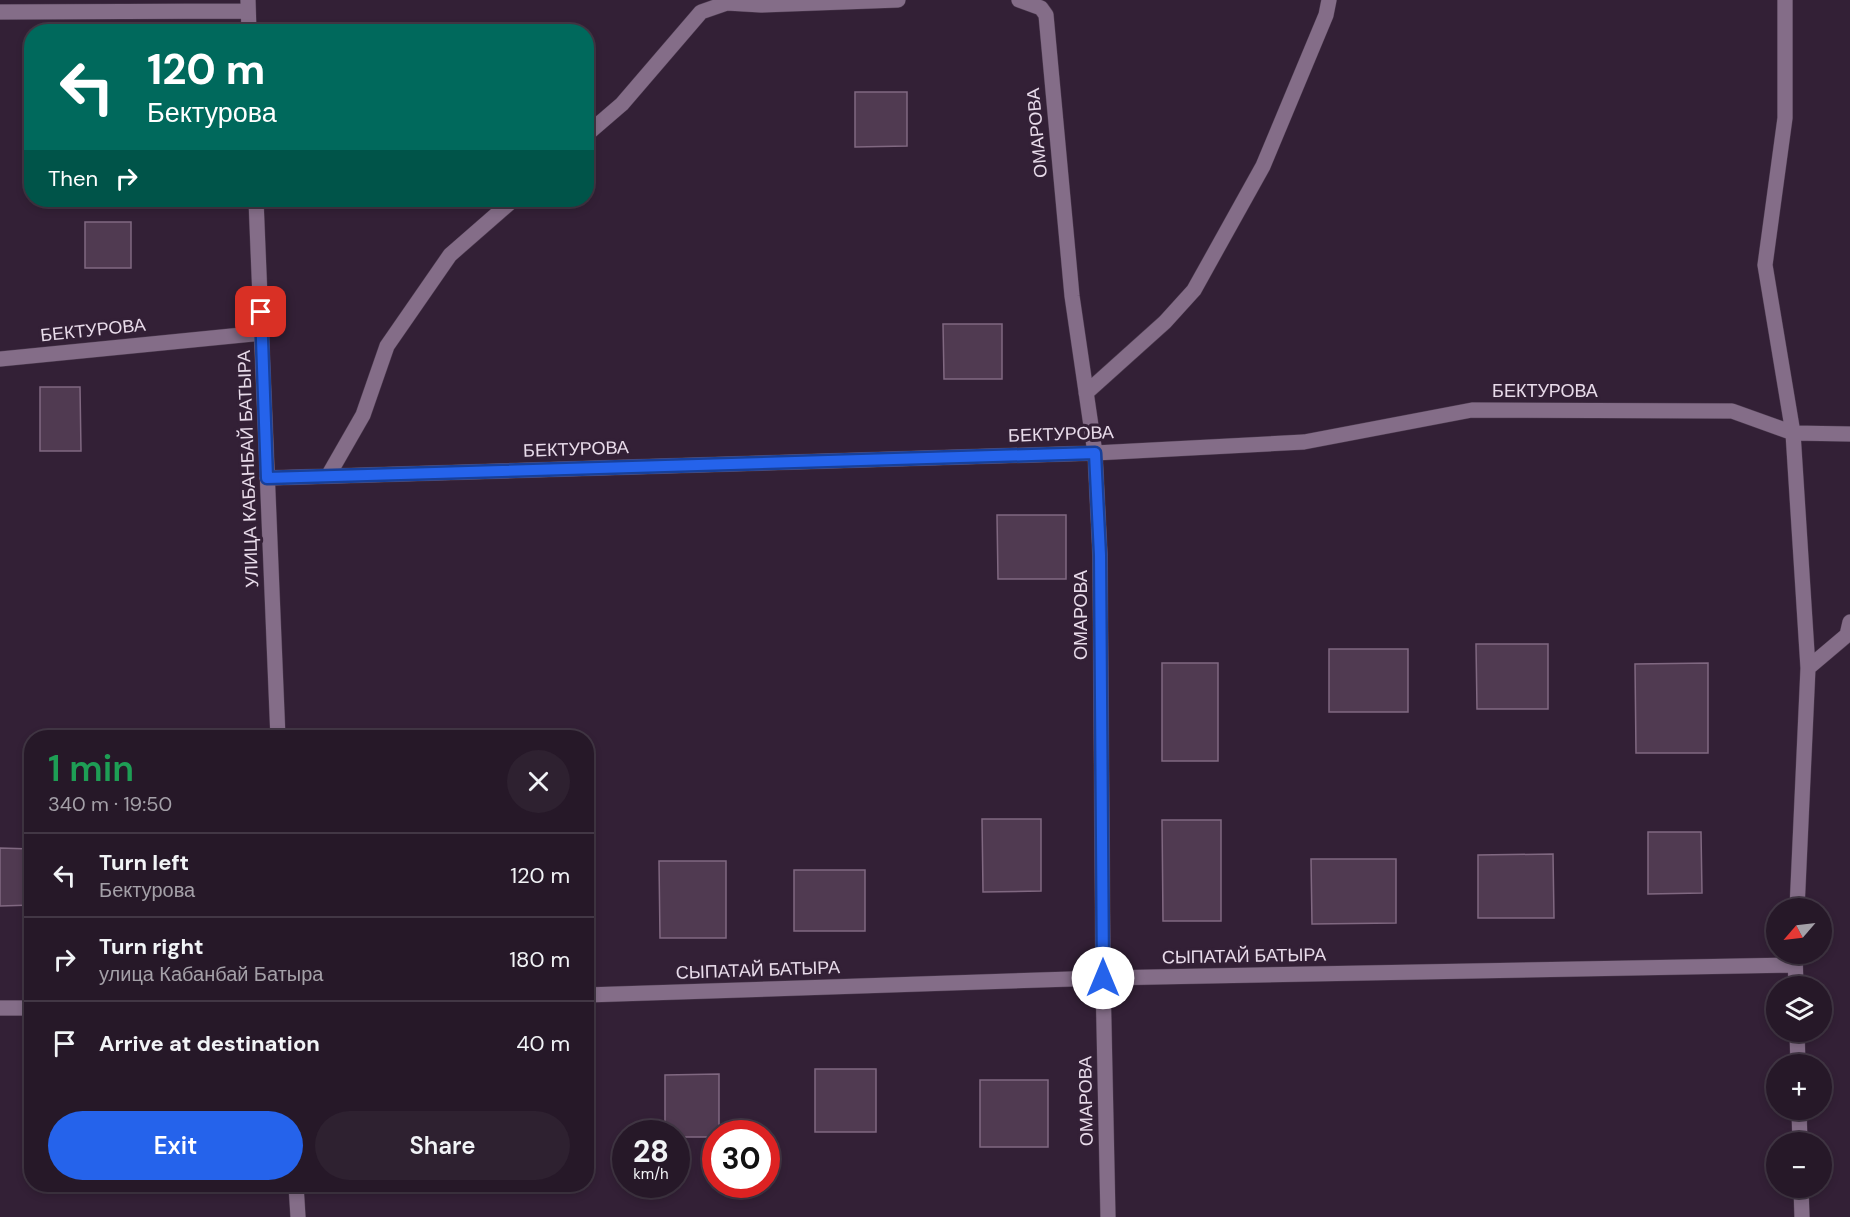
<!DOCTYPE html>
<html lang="en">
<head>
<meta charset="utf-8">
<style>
	:root { --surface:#261828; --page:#2e2130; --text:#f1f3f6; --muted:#a4a0a8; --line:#423745; --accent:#2563eb }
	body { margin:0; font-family:"DM Sans",sans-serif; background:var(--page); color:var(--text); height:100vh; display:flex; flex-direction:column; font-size:22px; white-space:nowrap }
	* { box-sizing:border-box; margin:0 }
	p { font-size:20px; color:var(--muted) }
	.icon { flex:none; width:33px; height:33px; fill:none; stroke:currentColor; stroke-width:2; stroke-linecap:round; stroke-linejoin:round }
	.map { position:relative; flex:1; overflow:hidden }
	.side { position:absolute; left:24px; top:730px; width:570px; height:462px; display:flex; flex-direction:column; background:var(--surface); border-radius:24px; box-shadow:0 3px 9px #0003,0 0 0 2px var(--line) }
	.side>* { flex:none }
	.top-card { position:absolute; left:24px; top:24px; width:570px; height:183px; border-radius:24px; box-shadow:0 3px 9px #0003,0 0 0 2px var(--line); background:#00695c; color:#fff; overflow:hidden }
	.needle { width:39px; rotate:242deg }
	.controls { position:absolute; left:1766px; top:898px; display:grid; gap:12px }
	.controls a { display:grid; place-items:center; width:66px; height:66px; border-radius:50%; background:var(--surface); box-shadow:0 3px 9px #0003,0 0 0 2px var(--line); font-size:30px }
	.speed { position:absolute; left:612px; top:1120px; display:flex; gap:12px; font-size:30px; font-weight:700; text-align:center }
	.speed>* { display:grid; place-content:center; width:78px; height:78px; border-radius:50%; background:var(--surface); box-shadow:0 3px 9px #0003,0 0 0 2px var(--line); line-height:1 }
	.speed small { font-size:15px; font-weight:400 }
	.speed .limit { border:9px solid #d22; background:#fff; color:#111 }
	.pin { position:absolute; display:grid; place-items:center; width:51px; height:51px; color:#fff; margin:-26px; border-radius:12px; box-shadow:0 3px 9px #0006 }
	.me { position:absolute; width:66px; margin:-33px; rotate:0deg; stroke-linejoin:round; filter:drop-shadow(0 0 4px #0008) }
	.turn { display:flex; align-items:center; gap:21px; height:126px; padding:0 24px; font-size:27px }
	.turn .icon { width:78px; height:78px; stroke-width:2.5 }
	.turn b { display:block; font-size:42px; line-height:51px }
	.then { display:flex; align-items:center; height:57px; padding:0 24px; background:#0003; gap:12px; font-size:22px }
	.round { display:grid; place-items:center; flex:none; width:63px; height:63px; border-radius:32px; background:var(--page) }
	.head { display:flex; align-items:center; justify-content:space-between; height:102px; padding:0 24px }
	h1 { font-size:36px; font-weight:600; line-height:45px; color:#1e9e55 }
	.cta { display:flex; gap:12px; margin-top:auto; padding:12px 24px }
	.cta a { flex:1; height:69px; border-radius:36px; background:var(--accent); color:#fff; font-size:24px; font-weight:600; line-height:69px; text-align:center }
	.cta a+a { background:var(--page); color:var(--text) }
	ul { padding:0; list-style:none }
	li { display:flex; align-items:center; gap:18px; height:84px; padding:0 24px; border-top:2px solid var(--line) }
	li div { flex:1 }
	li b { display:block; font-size:22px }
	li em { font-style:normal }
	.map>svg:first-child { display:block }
	.building { fill:#503a51; stroke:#806881; stroke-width:1.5 }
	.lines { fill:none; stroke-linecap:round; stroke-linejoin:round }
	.minor-casing { stroke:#4c3b4f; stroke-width:16 }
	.minor { stroke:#846d88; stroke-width:15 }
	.route-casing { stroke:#184099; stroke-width:15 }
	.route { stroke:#2563eb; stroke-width:10 }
	.labels { text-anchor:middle; stroke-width:6; stroke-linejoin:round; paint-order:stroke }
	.street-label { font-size:18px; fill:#e8dbea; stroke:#332036 }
</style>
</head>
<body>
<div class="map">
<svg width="1850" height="1217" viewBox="0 0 1850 1217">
	<rect width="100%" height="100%" fill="#332036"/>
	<path class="building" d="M855,92h52v54l-52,1z
		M85,222h46v46h-46z
		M943,324h59v55h-58z
		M40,387h40l1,64h-41z
		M997,515h69v64h-68z
		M1476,644h72v65h-71z
		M1329,649h79v63h-79z
		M1162,663h56v98h-56z
		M1708,663v90h-72l-1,-89z
		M982,819h59v72l-58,1z
		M1162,820h59v101h-58z
		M1648,832h53l1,61 -54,1z
		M0,848l32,1v56l-32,1z
		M1553,854l1,64h-76v-63z
		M1311,859h85v64l-84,1z
		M659,861h67v77h-66z
		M794,870h71v61h-71z
		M815,1069h61v63h-61z
		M719,1074v60h-3v3h-40v-3h-11v-59z
		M980,1080h68v67h-68z"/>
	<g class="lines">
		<g class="minor-casing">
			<path id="minor" d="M248,0l1,32
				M1019,0l22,8 5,7 26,281 23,157 5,102 3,423 5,239
				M1785,0v118l-20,147 28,168 15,235 -11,241
				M0,12l248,-1
				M586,135l36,-31 79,-92 26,-9 34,2 137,-5
				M256,200l22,538
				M0,359l262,-26
				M1086,393l79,-71 29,-32 69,-124 63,-151 3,-15
				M328,476l35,-61 24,-69 63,-91 63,-55
				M267,478l828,-25 209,-11 168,-32 260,1 61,22 57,1
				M1808,668l39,-33 3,-13
				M1795,954l1,33
				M586,995l517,-17 692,-13
				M0,1008h32
				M1797,1032l1,33
				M1799,1110l1,33
				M296,1185l2,32
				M1801,1188l1,29"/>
		</g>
		<use href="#minor" class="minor"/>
	</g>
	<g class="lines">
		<g class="route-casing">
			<path id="route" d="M261,312l6,166 828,-25 5,102 3,423"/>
		</g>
		<use href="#route" class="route"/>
	</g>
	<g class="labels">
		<g class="street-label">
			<text transform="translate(1037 133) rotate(-95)" y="6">ОМАРОВА</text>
			<text transform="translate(93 330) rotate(-6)" y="6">БЕКТУРОВА</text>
			<text x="1545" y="397">БЕКТУРОВА</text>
			<text transform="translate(1061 434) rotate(-2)" y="6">БЕКТУРОВА</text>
			<text transform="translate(576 449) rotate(-2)" y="6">БЕКТУРОВА</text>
			<text transform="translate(248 469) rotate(-92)" y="6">УЛИЦА КАБАНБАЙ БАТЫРА</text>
			<text transform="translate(1081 615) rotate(-90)" y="6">ОМАРОВА</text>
			<text transform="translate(1244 956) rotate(-1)" y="6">СЫПАТАЙ БАТЫРА</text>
			<text transform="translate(758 970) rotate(-2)" y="6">СЫПАТАЙ БАТЫРА</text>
			<text transform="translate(1086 1101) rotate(-91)" y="6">ОМАРОВА</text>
		</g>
	</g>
</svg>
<div class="controls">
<a><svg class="needle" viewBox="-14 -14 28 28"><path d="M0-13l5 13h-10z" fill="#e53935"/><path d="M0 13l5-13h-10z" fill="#a4a0a8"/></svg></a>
<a><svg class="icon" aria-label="layers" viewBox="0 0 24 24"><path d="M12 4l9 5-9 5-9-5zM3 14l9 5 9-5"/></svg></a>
<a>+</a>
<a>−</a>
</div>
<div class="speed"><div>28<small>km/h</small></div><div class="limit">30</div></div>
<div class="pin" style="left:261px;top:312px;background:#d93025"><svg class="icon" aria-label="arrive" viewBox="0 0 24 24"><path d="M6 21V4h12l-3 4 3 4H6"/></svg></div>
<svg class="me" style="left:1103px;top:978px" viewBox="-20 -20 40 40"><circle r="19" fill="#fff"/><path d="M0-13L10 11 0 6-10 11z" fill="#2563eb"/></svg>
<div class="top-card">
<div class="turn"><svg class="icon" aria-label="left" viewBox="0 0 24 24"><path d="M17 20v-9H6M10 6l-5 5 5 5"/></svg><div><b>120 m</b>Бектурова</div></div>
<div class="then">Then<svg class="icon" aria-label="right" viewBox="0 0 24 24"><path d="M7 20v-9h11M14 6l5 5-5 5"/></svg></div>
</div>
<section class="side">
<div class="head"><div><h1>1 min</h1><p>340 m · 19:50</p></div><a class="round"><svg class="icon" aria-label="close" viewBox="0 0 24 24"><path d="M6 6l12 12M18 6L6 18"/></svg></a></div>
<ul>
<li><svg class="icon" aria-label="left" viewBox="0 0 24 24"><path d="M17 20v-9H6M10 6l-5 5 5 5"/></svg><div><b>Turn left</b><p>Бектурова</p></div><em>120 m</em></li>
<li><svg class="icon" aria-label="right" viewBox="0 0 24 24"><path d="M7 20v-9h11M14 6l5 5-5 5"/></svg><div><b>Turn right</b><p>улица Кабанбай Батыра</p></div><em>180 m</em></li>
<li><svg class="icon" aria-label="arrive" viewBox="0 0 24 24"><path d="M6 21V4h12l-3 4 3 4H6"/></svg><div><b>Arrive at destination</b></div><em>40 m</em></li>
</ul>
<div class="cta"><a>Exit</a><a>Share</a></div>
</section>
</div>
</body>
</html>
